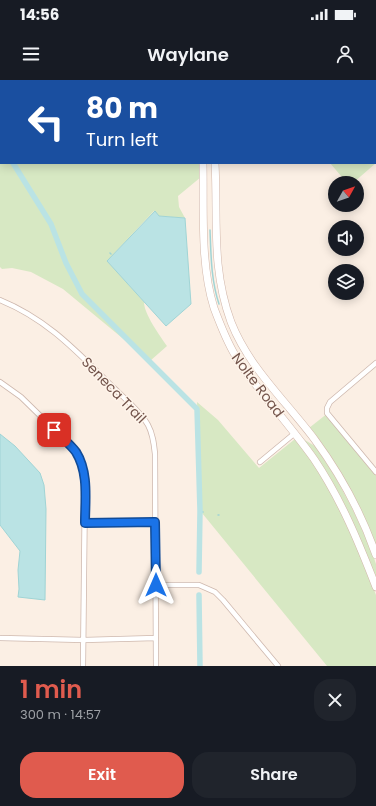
<!DOCTYPE html>
<html lang="en">
<head>
<meta charset="utf-8">
<style>
	:root { --surface:#171b24; --page:#20242c; --text:#f1f3f6; --muted:#9ea1a6; --accent:#e05b4e }
	body { margin:0; font-family:Poppins,sans-serif; background:var(--page); color:var(--text); height:100vh; display:flex; flex-direction:column; font-size:15px; white-space:nowrap }
	* { box-sizing:border-box; margin:0 }
	p { font-size:13px; color:var(--muted) }
	.icon { flex:none; width:22px; height:22px; fill:none; stroke:currentColor; stroke-width:2; stroke-linecap:round; stroke-linejoin:round }
	.map { position:relative; height:586px; overflow:hidden }
	.drawer { display:flex; flex-direction:column; background:var(--surface); flex:1 }
	.drawer>* { flex:none }
	.guide { position:absolute; left:0px; top:0px; width:376px; height:84px; box-shadow:0 2px 10px #0003; background:#1a4fa0; color:#fff; overflow:hidden }
	.needle { width:26px; rotate:50deg }
	.fabs { position:absolute; left:328px; top:96px; display:grid; gap:8px }
	.fabs a { display:grid; place-items:center; width:36px; height:36px; border-radius:50%; background:var(--surface); box-shadow:0 2px 10px #0003; font-size:20px }
	.pin { position:absolute; display:grid; place-items:center; width:34px; height:34px; color:#fff; margin:-17px; border-radius:8px; box-shadow:0 2px 6px #0006 }
	.me { position:absolute; width:44px; margin:-22px; rotate:0deg; stroke-linejoin:round; filter:drop-shadow(0 0 3px #0008) }
	.turn { display:flex; align-items:center; gap:14px; height:84px; padding:0 20px; font-size:18px }
	.turn .icon { width:52px; height:52px; stroke-width:2.5 }
	.turn b { display:block; font-size:28px; line-height:34px }
	.round { display:grid; place-items:center; flex:none; width:42px; height:42px; border-radius:16px; background:var(--page) }
	.headline { display:flex; align-items:center; justify-content:space-between; height:68px; padding:0 20px }
	h1 { font-size:24px; font-weight:600; line-height:30px; color:var(--accent) }
	.action { display:flex; gap:8px; margin-top:auto; padding:8px 20px }
	.action a { flex:1; height:46px; border-radius:16px; background:var(--accent); color:#fff; font-size:16px; font-weight:600; line-height:46px; text-align:center }
	.action a+a { background:var(--page); color:var(--text) }
	.status { display:flex; justify-content:space-between; align-items:center; height:28px; padding:0 20px; background:var(--surface); direction:ltr }
	.status svg { height:11px; fill:currentColor }
	header { display:flex; justify-content:space-between; align-items:center; height:52px; padding:0 20px; background:var(--surface); font-size:18px; font-weight:600 }
	.map>svg:first-child { display:block }
	.green { fill:#d7e8c3 }
	.water { fill:#bae3e4; stroke:#a0d4d5 }
	.lines { fill:none; stroke-linecap:round; stroke-linejoin:round }
	.stream { stroke:#a0d4d5; stroke-width:1.5 }
	.canal { stroke:#bae3e4; stroke-width:5.5 }
	.street-casing { stroke:#ceb8ae; stroke-width:6 }
	.secondary-casing { stroke:#d1b7ab; stroke-width:8 }
	.street { stroke:#fff; stroke-width:4.5 }
	.secondary { stroke:#fff; stroke-width:7 }
	.route-casing { stroke:#114b97; stroke-width:10 }
	.route { stroke:#1a73e8; stroke-width:7 }
	.labels { text-anchor:middle; stroke-width:3; stroke-linejoin:round; paint-order:stroke }
	.street-label { font-size:14px; fill:#73544b; stroke:#fef4ea }
</style>
</head>
<body>
<div class="status"><b>14:56</b><svg viewBox="0 0 49 12"><path d="M0 12V9h3v3zM5 12V6h3v6zM10 12V3h3v9zM15 12V0h3v12zM26 1h20v11H26zM47 4h2v5h-2z"/></svg></div>
<header><svg class="icon" aria-label="menu" viewBox="0 0 24 24"><path d="M4 6h16M4 12h16M4 18h16"/></svg>Waylane<svg class="icon" aria-label="person" viewBox="0 0 24 24"><circle cx="12" cy="8" r="4"/><path d="M4 21q1-7 8-7t8 7"/></svg></header>
<div class="map">
<svg width="376" height="586" viewBox="0 0 376 586">
	<rect width="100%" height="100%" fill="#fbefe4"/>
	<path class="green" d="M0,0h184l1,1h-184v82h199l1,14 -23,19 1,11 6,11 -26,-2 -5,-5 -47,50 37,41c0,12 16,34 23,44l-17,15 -87,-72 -32,-17 -19,-4 -10,1 -2,-2z
		M202,0h174v83l-23,20h-6l-17,-20h45v-82z
		M197,322l21,18 41,48 36,-29 17,23 21,33 25,55 18,45v71h-49l-125,-153z
		M328,333l48,60v73l-55,-104 -12,-14z
		M303,359l12,7 18,27 19,35 19,41 5,15v15l-23,-56 -15,-31z"/>
	<path class="water" d="M155,131l4,5 26,2 6,86 -25,22 -59,-65z
		M0,354l15,12 25,27 4,12 2,24 -1,91 -27,-3 1,-8 -1,-19 2,-19 -20,-26z"/>
	<g class="lines">
		<path class="stream" d="M210,150c1,25 1,50 9,74
			M110,173l1,1
			M200,431l3,1
			M218,435h1"/>
		<path class="canal" d="M0,65l1,1
			M13,83l38,61 15,39 16,31 115,115 3,102 -1,61
			M199,515l1,71"/>
		<g class="street-casing">
			<path id="street" d="M0,220c49,20 78,53 115,89 11,11 25,22 33,36 5,9 6,19 7,29l1,212
				M376,283l-46,39 -3,6v5l49,59
				M0,302l21,15 44,43 11,13 6,13 3,16 -2,184
				M260,382l35,-29
				M85,443l70,-1
				M155,505h44l16,7 8,8 55,66
				M0,558l84,2 72,-2"/>
		</g>
		<g class="secondary-casing">
			<path id="secondary" d="M188,0v1
				M199,0l1,1
				M203,83c1,46 -3,101 11,145 6,16 12,32 21,47 9,16 21,30 32,44 16,20 32,39 47,60 27,40 45,84 62,128
				M215,83c3,56 -4,105 16,159 18,46 55,79 84,118 25,34 47,75 61,115"/>
		</g>
		<use href="#street" class="street"/>
		<use href="#secondary" class="secondary"/>
	</g>
	<g class="lines">
		<g class="route-casing">
			<path id="route" d="M54,350c7,7 16,14 22,22 13,21 9,48 9,71l70,-1 1,63"/>
		</g>
		<use href="#route" class="route"/>
	</g>
	<g class="labels">
		<g class="street-label">
			<text transform="translate(258 305) rotate(53)" y="5">Nolte Road</text>
			<text transform="translate(114 310) rotate(46)" y="5">Seneca Trail</text>
		</g>
	</g>
</svg>
<div class="fabs">
<a><svg class="needle" viewBox="-14 -14 28 28"><path d="M0-13l5 13h-10z" fill="#e53935"/><path d="M0 13l5-13h-10z" fill="#9ea1a6"/></svg></a>
<a><svg class="icon" aria-label="sound" viewBox="0 0 24 24"><path d="M4 9h4l5-4v14l-5-4H4zM17 9q2 3 0 6"/></svg></a>
<a><svg class="icon" aria-label="layers" viewBox="0 0 24 24"><path d="M12 4l9 5-9 5-9-5zM3 14l9 5 9-5"/></svg></a>
</div>
<div class="pin" style="left:54px;top:350px;background:#d93025"><svg class="icon" aria-label="arrive" viewBox="0 0 24 24"><path d="M6 21V4h12l-3 4 3 4H6"/></svg></div>
<svg class="me" style="left:156px;top:505px" viewBox="-20 -20 40 40"><path d="M0-17L14 15 0 8-14 15z" fill="#1a73e8" stroke="#fff" stroke-width="4"/></svg>
<div class="guide">
<div class="turn"><svg class="icon" aria-label="left" viewBox="0 0 24 24"><path d="M17 20v-9H6M10 6l-5 5 5 5"/></svg><div><b>80 m</b>Turn left</div></div>
</div>
</div>
<section class="drawer">
<div class="headline"><div><h1>1 min</h1><p>300 m · 14:57</p></div><a class="round"><svg class="icon" aria-label="close" viewBox="0 0 24 24"><path d="M6 6l12 12M18 6L6 18"/></svg></a></div>
<div class="action"><a>Exit</a><a>Share</a></div>
</section>
</body>
</html>
